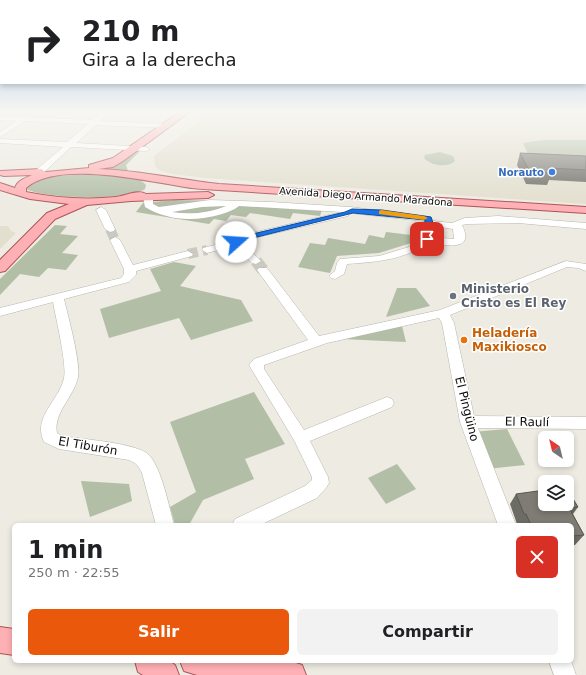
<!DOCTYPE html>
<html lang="es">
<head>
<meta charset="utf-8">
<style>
	:root { --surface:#fff; --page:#f2f2f2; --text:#202124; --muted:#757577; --accent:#ea580c }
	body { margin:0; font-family:"DejaVu Sans",sans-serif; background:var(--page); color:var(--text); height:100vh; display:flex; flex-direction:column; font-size:15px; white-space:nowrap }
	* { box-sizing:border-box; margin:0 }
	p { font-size:13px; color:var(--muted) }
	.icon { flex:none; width:22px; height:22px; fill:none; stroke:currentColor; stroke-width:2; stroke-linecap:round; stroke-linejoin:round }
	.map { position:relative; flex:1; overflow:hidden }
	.drawer { position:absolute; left:12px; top:523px; width:562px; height:140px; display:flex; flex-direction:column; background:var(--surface); border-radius:6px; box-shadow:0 2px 6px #0003 }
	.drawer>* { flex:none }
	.banner { position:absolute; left:0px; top:0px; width:586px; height:84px; box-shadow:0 2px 6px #0003; background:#fff; color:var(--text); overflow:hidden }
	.needle { width:26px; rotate:325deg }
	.controls { position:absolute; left:538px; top:431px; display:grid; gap:8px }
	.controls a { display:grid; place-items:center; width:36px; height:36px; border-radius:6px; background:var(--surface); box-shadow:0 2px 6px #0003; font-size:20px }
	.pin { position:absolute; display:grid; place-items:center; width:34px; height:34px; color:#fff; margin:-17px; border-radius:8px; box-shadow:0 2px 6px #0006 }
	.me { position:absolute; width:44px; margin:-22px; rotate:71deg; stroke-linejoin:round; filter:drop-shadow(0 0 3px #0008) }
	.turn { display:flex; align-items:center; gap:14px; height:84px; padding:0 16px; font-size:18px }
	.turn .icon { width:52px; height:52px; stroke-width:2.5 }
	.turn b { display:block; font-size:28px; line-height:34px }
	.round { display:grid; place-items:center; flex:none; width:42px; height:42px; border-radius:6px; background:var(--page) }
	.head { display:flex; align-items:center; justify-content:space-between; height:68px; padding:0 16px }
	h1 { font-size:24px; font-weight:700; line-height:30px }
	.button { display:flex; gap:8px; margin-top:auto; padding:8px 16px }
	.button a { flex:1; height:46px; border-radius:6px; background:var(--accent); color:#fff; font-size:16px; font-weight:700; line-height:46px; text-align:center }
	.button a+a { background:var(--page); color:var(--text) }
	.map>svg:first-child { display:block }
	.built { fill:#e2dfce }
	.green { fill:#b2bea6 }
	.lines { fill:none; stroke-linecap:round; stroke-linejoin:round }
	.minor-tunnel-far1 { stroke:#cbcac2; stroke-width:10; stroke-dasharray:10 5; stroke-linecap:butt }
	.minor-tunnel { stroke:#cbcac2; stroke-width:12; stroke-dasharray:12 6; stroke-linecap:butt }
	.minor-casing { stroke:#b8b6ad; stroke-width:1 }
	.major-casing { stroke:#aa5458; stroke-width:2 }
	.minor { fill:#fff; fill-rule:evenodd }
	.major { fill:#ffb0b4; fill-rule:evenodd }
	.wall { fill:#6c6b64 }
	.building { fill:#7e7c74; stroke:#585751 }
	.route { fill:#1a73e8; stroke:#114b97 }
	.slow { fill:#f59e0b }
	.shop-dot { fill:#3f7fe0; stroke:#fff; stroke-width:1.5 }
	.worship-dot { fill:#6b7280; stroke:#fff; stroke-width:1.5 }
	.food-dot { fill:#e8710a; stroke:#fff; stroke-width:1.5 }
	.labels { text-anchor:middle; stroke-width:3; stroke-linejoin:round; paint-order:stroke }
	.far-shop-label { font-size:10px; font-weight:bold; fill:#366cbe; stroke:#fff; text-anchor:end }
	.far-street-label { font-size:10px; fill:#0d0d0a; stroke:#fff }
	.worship-label { font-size:12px; font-weight:bold; fill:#5b616d; stroke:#fff; text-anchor:start }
	.food-label { font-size:12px; font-weight:bold; fill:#c56008; stroke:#fff; text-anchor:start }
	.street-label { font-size:12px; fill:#0d0d0a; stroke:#fff }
</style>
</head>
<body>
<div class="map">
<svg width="586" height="675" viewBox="0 0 586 675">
	<rect width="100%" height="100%" fill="#edebe2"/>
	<path class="built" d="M212,111h374v93l-380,-26 -33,-4 -13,-3 -5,-5 -1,-10z
		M0,226h8l3,5 5,2 -16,16z"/>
	<path class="green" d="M545,140h41v16l-58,-2 -5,-11z
		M135,150h6l-15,15 2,6 -21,-2z
		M440,152l13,4 2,5c-7,7 -24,5 -31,-3l1,-3z
		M89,174c14,0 49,0 57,11l-1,4c-18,12 -99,10 -119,0v-3l18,-9z
		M174,200l63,1 86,5 -3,10 -27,-3 -3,6 -40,-6 -4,4 -15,-2 -5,6 -12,-2 -5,5 -73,-12 7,-9z
		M55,225l12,1 -7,8 18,2 -16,17 16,2 -12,15 -18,-2 -9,9 -19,-3 -20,21v-16z
		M386,232l25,3v8l-32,10 -42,3 -7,17 -32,-6 12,-24 15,2 3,-7 37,6 4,-9 15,3z
		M174,262l22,4 -16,20 61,14 12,21 -62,19 -12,-22 -70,20 -9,-29 61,-18 -11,-22z
		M397,288h19l14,18 -44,11z
		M402,326l4,16 -64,-3z
		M254,392l31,52 -40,15 9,20 -51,21 -14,25h-14l-5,-18 26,-15 -26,-70z
		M507,429l18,36 -38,4 -15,-37z
		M397,464l19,25 -30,15 -18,-26z
		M81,481l48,3 3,17 -42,16z"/>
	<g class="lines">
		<path class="minor-tunnel-far1" d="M110,229l5,11
			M188,254l19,-4"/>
		<path class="minor-tunnel" d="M256,261l7,9"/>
		<g class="minor-casing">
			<path id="minor" d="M103,111h7l-10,10 66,3 4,2 -4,2 -70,-3 -20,18 70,4 4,2 -4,2 -75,-4 -29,27 -3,1 -4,-3 1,-2 27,-23 -63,-4v-4l67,3 21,-18 -63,-3 -25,16v-5l16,-11 -16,-1v-4l92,4z
				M148,194l5,3v7l6,3 51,-7 61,2 79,5 81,10 2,4 19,2 13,-5 33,-2 88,7v6l-68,-6 -51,1 -5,1c14,28 -19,20 -33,17 -24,18 -53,20 -82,22l-3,10 -9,5 -4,-1 -2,-2 6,-5 2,-8 3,-4 39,-3 30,-9 13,-9 2,-17 -75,-8 -1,3 -98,23 -7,4 18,18 -5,3 -4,-1 -18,-17 -27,7 -5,-3 1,-2 24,-6 16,-7 99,-23 -103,-6c-5,4 -11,6 -17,8 -28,8 -53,7 -77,-7l-2,-10zM226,206c-17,7 -36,9 -54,6l30,-5zM434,226l19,3 1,10 -22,-2z
				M101,207l5,3 9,19 -1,2 -4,1 -5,-3 -9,-19z
				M115,237l5,3 13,25 55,-14 5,3 -1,2 -56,15v4l-7,7 -65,17c4,17 17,64 14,78 -4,20 -25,36 -21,56l5,3c18,3 76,7 87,19 13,14 20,52 25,70h-18l-14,-52c-3,-7 -6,-10 -13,-13l-70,-11 -15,-7c-12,-25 15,-41 20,-64 3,-14 -8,-59 -11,-76l-53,14v-8l121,-30 3,-4v-5l-14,-29z
				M566,261l20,3v7l-8,-3 -11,-1 -117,48 4,8 20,93 112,1v12l-108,-1 38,97h-18l-38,-103 -18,-99 -3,-5 -112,25 -63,22v4l40,61 83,-33 5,2 2,4 -2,4 -82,34 18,36 1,6 -3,5 -9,10 -57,27h-28l3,-6 70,-33 7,-6v-3l-17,-35 -46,-77 5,-6 54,-19 -51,-70 2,-2h8l52,68 121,-26z
				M549,661h22l5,14h-22z"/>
		</g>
		<g class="major-casing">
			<path id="major" d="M181,111h10l-68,50 -10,6 -15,2c41,1 81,11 121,15l367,23v6l-367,-23c-11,-1 -23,-1 -34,-3 -39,-6 -127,-27 -159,1v4c29,6 61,8 90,5 9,-1 23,-8 30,-3l62,-2 6,3 -6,3 -77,3 -44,4 -32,14 -50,52 -5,1v-12l47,-47 22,-9 -39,-5 -30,-9v-7l15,5c2,-7 10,-10 17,-13l-28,1 -4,-1v-4l41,-2 5,3 43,-4v-3l24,-7z
				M0,627l14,2v26l-14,-2z
				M135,661h34l6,4 4,10h-36l-5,-3z
				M180,661h110l12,4 4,10h-109l-13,-4z"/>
		</g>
		<use href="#minor" class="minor"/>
		<use href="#major" class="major"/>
	</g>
	<path class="wall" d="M520,153l66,3v26l-37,-2 -2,5 -21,-1 -9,-19z
		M516,494l62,13 -5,7 11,21 -9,10h-3v-20h-52v-1h-3l-7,-20z"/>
	<path class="building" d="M520,153l66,3v14l-37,-2 3,5 -22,-1z
		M567,489l11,18 -9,1 15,27 -12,1v-11h-41l-5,-11h-2l-8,-20 29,-4v14h22z"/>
	<linearGradient id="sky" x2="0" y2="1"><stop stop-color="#8eb7e4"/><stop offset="0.54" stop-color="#f7f6f2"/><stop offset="1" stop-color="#f7f6f2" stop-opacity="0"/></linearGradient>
	<rect width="586" height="206" fill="url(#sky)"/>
	<path class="route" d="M352,209l30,1 49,7 2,6 -3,16 -3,3 -4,-3 2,-19 -72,-7 -104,26 -13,5 -3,-2 11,-6 101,-24z"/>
	<path class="slow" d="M381,210l43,6 4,2 -4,2 -45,-6v-3z"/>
	<circle class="shop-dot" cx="552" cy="172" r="4"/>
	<circle class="worship-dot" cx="453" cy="296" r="4"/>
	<circle class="food-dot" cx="464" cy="340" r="4"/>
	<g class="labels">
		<g class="far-shop-label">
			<text x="544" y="176">Norauto</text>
		</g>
		<g class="far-street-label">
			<text transform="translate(366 196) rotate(4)" y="4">Avenida Diego Armando Maradona</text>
		</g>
		<g class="worship-label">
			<text x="461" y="293">Ministerio<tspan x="461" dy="14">Cristo es El Rey</tspan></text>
		</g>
		<g class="food-label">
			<text x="472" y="337">Heladería<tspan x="472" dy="14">Maxikiosco</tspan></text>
		</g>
		<g class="street-label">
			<text transform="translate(467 409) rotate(76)" y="4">El Pingüino</text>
			<text transform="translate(527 422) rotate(1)" y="4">El Raulí</text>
			<text transform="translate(88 446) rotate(10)" y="4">El Tiburón</text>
		</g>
	</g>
</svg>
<div class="controls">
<a><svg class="needle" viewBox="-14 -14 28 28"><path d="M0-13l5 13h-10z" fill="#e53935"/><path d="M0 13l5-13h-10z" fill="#757577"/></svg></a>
<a><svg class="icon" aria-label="layers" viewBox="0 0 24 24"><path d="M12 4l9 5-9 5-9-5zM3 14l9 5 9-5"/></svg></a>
</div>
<div class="pin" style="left:427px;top:239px;background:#d93025"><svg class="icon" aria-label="arrive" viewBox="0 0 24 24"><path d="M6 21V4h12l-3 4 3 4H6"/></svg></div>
<svg class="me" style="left:236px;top:242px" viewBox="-20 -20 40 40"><circle r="19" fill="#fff"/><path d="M0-13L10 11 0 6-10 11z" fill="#1a73e8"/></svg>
<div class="banner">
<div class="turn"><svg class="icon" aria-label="right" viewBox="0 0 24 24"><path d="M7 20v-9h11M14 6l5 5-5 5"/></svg><div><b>210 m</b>Gira a la derecha</div></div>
</div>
<section class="drawer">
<div class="head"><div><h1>1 min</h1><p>250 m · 22:55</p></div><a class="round" style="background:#d93025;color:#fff"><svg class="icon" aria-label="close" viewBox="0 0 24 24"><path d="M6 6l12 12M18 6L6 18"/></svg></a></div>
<div class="button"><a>Salir</a><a>Compartir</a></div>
</section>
</div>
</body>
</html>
